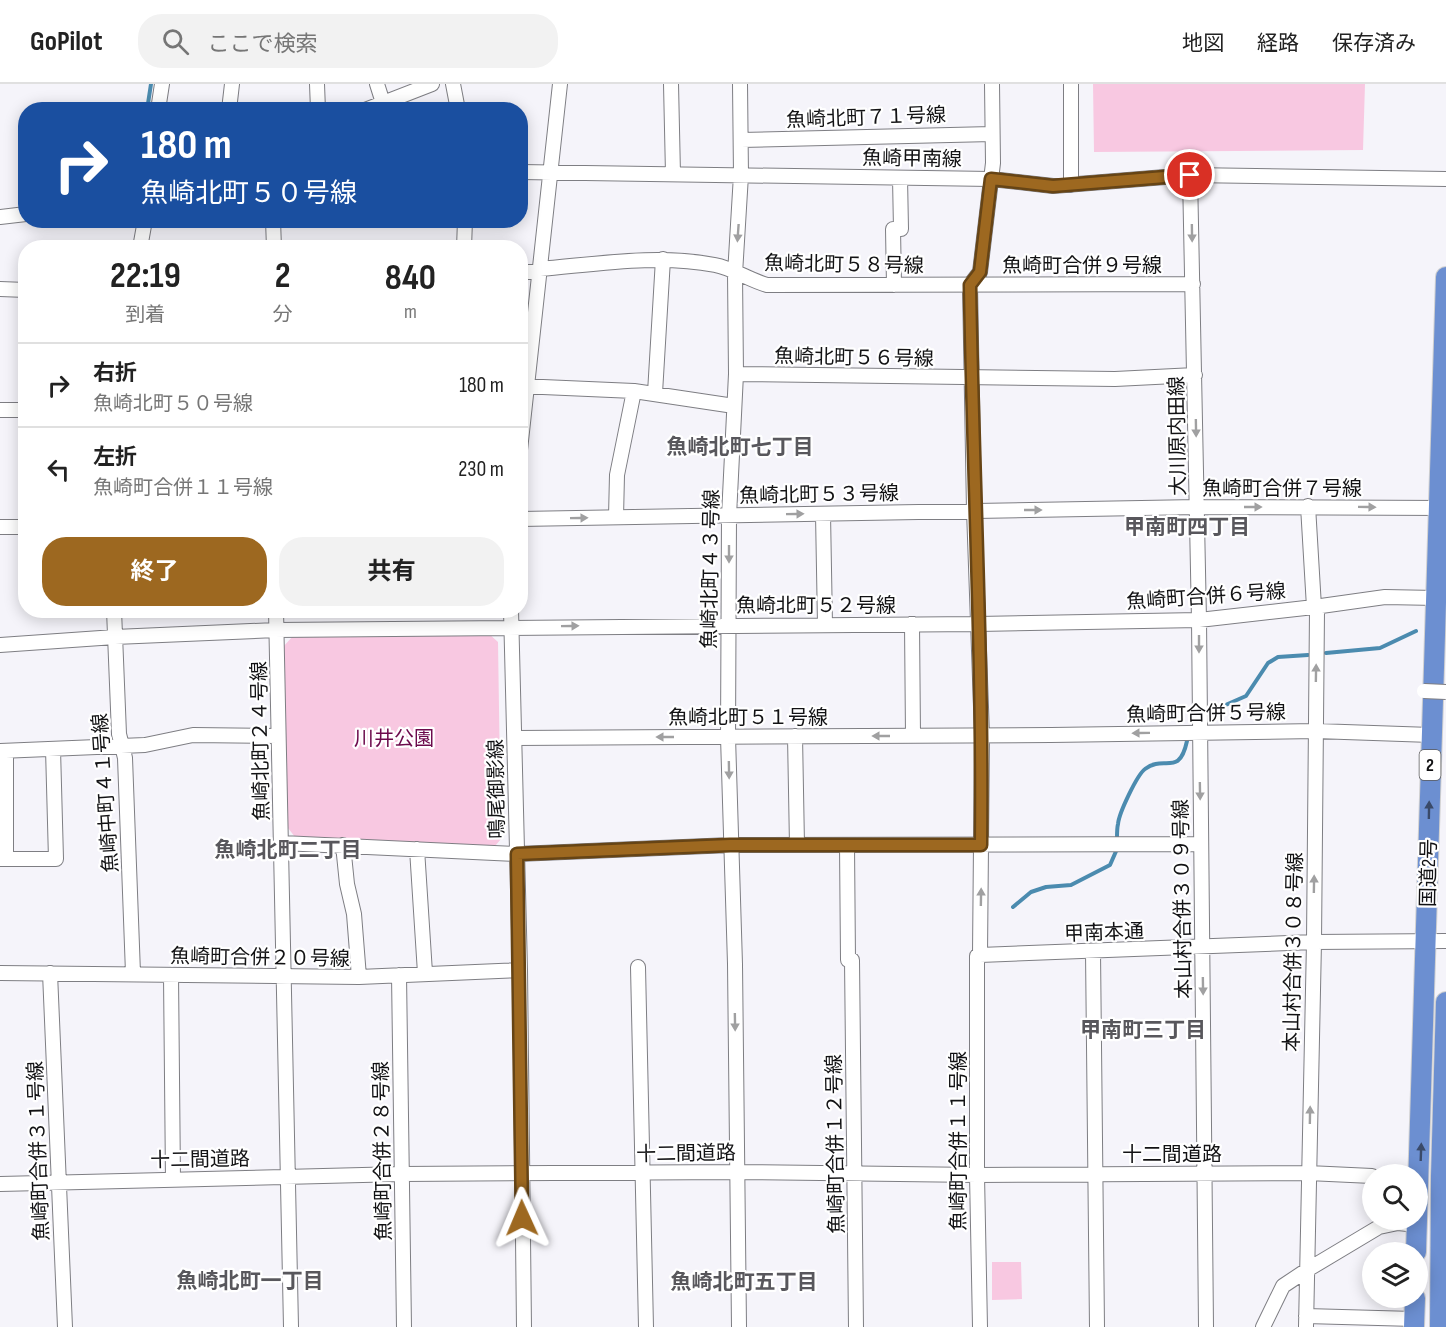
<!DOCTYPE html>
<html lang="ja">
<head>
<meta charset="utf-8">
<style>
	:root { --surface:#fff; --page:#f2f2f2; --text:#222; --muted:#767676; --line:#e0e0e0; --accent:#9d6820 }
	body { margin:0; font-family:"Sofia Sans Condensed","Noto Sans JP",sans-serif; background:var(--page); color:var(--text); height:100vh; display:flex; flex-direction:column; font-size:22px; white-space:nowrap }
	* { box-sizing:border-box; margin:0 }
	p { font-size:20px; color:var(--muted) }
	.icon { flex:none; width:33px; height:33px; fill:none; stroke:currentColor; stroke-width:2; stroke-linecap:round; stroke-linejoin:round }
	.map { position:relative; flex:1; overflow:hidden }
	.side { position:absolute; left:18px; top:156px; width:510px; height:378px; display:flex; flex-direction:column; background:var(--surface); border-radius:24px; box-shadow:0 3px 15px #0003 }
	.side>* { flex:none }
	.banner { position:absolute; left:18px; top:18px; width:510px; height:126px; border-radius:24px; box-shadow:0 3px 15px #0003; background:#1a4fa0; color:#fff; overflow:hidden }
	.controls { position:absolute; left:1362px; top:1080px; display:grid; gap:12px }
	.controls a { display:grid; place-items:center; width:66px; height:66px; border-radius:50%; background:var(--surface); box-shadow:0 3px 15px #0003; font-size:30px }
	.pin { position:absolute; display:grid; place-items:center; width:51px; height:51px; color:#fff; margin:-26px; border:3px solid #fff; border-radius:50%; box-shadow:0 2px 6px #0007 }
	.me { position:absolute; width:66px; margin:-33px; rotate:359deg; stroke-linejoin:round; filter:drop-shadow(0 0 4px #0008) }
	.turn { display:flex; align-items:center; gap:21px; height:126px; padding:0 24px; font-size:27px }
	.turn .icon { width:78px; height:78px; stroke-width:2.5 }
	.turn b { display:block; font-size:42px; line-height:51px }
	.eta { display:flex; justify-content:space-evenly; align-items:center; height:102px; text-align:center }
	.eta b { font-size:36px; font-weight:700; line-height:42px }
	.button { display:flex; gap:12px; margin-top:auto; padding:12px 24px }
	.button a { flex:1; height:69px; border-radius:24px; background:var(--accent); color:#fff; font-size:24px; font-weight:700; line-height:69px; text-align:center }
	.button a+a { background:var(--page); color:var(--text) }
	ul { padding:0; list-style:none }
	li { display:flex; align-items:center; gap:18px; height:84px; padding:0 24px; border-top:2px solid var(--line) }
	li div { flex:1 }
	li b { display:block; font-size:22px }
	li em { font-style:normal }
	header { display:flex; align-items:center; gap:36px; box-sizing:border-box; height:84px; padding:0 30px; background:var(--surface); border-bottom:2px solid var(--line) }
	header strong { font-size:28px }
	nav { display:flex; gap:33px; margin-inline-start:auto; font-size:21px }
	.search { width:420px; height:54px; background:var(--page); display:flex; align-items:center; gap:15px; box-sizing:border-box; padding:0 21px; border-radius:24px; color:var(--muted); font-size:22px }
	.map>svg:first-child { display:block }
	.green { fill:#f8c8e1 }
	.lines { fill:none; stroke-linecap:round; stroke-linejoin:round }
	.stream { stroke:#4b8baf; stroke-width:4 }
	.minor-casing { stroke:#7e7e83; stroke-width:16 }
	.highway-casing { stroke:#d0d0d0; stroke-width:22 }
	.minor { stroke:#fff; stroke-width:14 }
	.highway { stroke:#6c8fd1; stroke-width:20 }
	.minor-bridge-casing { stroke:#7e7e83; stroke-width:16; stroke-linecap:butt }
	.minor-bridge { stroke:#fff; stroke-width:14 }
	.oneway { fill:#a0a0a1 }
	.oneway2 { fill:#3a4a69 }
	.route-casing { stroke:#664415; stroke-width:15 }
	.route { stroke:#9d6820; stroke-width:10 }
	.labels { text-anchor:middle; stroke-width:4.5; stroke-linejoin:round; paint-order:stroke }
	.shield { fill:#fff; stroke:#59595a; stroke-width:1.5 }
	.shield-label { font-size:18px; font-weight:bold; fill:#121214 }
	.street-label { font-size:20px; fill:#121214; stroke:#fff }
	.park-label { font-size:20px; fill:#6c0a4c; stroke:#fff }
	.neighbourhood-label { font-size:21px; font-weight:bold; fill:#58575c; stroke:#fff }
</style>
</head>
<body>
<header>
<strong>GoPilot</strong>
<div class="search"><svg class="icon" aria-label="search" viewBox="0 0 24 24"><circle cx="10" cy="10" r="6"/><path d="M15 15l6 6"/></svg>ここで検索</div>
<nav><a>地図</a><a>経路</a><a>保存済み</a></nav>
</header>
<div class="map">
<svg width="1446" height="1243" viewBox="0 0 1446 1243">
	<rect width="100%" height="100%" fill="#f5f4fa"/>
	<path class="green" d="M1093,0h272l-2,66 -269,2z
		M488,549l10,9 3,197 -6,7 -200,-9 -7,-9 -5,-181 10,-11z
		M992,1178h29l1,37 -30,1z"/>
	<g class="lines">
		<path class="stream" d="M147,26l4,-26
			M1326,569l54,-5 36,-17
			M1205,630l41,-18 22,-33 10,-6 30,-2
			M1117,754c0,-5 0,-10 1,-14 1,-11 19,-49 27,-55 19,-15 34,9 42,-28
			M1013,823l18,-15 15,-5 25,-2 39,-20 7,-16"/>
		<g class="minor-casing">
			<path id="minor" d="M317,0l1,26
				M377,0l6,19
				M453,0l5,26
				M671,0l2,90
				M992,0l1,79 -13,109 -10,13 4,225 8,225 -2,220 334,-13 132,-1
				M1071,0v101
				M158,26l4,-26
				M229,26l3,-26
				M365,26l67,-26
				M741,56l251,-6
				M520,88l471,7 62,7 137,-11 256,4
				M1190,91l9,445 7,707
				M0,133l26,-3
				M273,136l1,28
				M140,164l5,-28
				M464,164l1,-28
				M540,185c58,-5 118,-15 175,-4 17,3 34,15 52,20l426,-1
				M520,188h20
				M894,201l-1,-56h8l-1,-51
				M0,205l26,1
				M736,290l379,5 80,-4
				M520,302l114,5 100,15
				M655,309l8,-134
				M0,326h26
				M520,366l40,-366
				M823,430l2,111
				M616,433l1,-42 17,-84
				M520,435l677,-12 249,1
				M0,443h26
				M114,526l5,124 6,24 8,215
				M276,526l15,717
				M511,526l9,360 4,357
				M912,540l1,112
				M0,561l115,-8 161,-7 702,-6 221,-4 115,-13 71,-10 51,1
				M795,652l2,109
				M515,654l536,-3 265,-4 115,4
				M0,667l145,-6 48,-10 85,1
				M6,667v108
				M282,759l235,11 214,-9 470,-1
				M343,761l4,39 7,30 5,63
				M847,761l1,115
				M417,765l8,124
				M0,775h56l-3,-110
				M1093,868l4,375
				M977,872v219l3,152
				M852,876l4,367
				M638,883l8,360
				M0,889l359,4 161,-7
				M50,889l15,354
				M171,891l2,205
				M399,891l5,352
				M0,1100l402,-10 335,-2 240,3 331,-2 64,3
				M1306,1232l108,3
				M739,1243l-4,-363 -7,-227 1,-221 7,-142 -1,-100 6,-99 -1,-91
				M1263,1243l20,-41 24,-16 72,-43 19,-4 19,2
				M1306,1243l8,-385 3,-331 -3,-4 -6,-101"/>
		</g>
		<g class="highway-casing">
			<path id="highway" d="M1416,1168l30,-975
				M1414,1243l1,-29
				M1440,1243l1,-151 5,-174"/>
		</g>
		<use href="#minor" class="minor"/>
		<use href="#highway" class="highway"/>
		<g class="minor-bridge-casing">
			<path id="minor-bridge" d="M1424,607l22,1"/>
		</g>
		<use href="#minor-bridge" class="minor-bridge"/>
	</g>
	<defs><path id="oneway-solid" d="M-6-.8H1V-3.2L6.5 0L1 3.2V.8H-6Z" transform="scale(1.5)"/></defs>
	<g class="oneway">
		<use href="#oneway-solid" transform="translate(738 149) rotate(94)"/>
		<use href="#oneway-solid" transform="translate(1192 149) rotate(89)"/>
		<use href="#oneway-solid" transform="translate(1196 344) rotate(89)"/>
		<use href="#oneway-solid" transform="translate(1253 423)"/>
		<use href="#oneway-solid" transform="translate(1367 423) rotate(1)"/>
		<use href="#oneway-solid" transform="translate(1033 426)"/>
		<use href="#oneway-solid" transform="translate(795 430) rotate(-1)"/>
		<use href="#oneway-solid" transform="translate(579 434) rotate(-1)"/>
		<use href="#oneway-solid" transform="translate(729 470) rotate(90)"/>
		<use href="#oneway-solid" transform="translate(570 542) rotate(-1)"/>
		<use href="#oneway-solid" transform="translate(1199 560) rotate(90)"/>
		<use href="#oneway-solid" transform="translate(1316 589) rotate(-89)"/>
		<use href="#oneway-solid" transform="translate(1141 649) rotate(179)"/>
		<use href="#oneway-solid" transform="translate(881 652) rotate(180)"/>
		<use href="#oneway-solid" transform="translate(665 653) rotate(180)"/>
		<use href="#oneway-solid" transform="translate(729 686) rotate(89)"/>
		<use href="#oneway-solid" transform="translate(1200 707) rotate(89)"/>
		<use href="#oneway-solid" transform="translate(1314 800) rotate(-89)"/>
		<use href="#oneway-solid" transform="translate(981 813) rotate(-89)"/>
		<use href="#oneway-solid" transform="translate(1203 902) rotate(89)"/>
		<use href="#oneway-solid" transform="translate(735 938) rotate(89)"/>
		<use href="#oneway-solid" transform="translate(1310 1031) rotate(-89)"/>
	</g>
	<g class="oneway2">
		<use href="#oneway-solid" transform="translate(1429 726) rotate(-89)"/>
		<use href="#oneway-solid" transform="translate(1421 1068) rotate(-88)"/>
	</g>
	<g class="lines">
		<g class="route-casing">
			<path id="route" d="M522,1134l-5,-364 213,-9h251c2,-187 -8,-373 -11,-560l10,-13 11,-93 62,7 137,-11"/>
		</g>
		<use href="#route" class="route"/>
	</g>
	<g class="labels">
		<rect class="shield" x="1419.5" y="666" width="21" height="30" rx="4.5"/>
		<g class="shield-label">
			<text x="1430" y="687">2</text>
		</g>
		<g class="street-label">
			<text transform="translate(866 33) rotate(-2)" y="7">魚崎北町７１号線</text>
			<text transform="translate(912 74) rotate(1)" y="7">魚崎甲南線</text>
			<text transform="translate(844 180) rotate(1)" y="7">魚崎北町５８号線</text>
			<text x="1082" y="188">魚崎町合併９号線</text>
			<text transform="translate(854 273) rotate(1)" y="7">魚崎北町５６号線</text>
			<text transform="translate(1177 352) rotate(-91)" y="7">大川原内田線</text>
			<text x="1282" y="411">魚崎町合併７号線</text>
			<text transform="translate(819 410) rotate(-1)" y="7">魚崎北町５３号線</text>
			<text transform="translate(710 485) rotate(-89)" y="7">魚崎北町４３号線</text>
			<text transform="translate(1206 512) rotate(-4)" y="7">魚崎町合併６号線</text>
			<text x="816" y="528">魚崎北町５２号線</text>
			<text transform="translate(1206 629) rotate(-1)" y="7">魚崎町合併５号線</text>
			<text x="748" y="640">魚崎北町５１号線</text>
			<text transform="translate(260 657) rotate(-91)" y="7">魚崎北町２４号線</text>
			<text transform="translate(496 705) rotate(-91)" y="7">鳴尾御影線</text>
			<text transform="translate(105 709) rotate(-94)" y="7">魚崎中町４１号線</text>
			<text transform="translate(1428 789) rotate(-89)" y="7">国道2号</text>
			<text transform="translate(1182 815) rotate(-91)" y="7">本山村合併３０９号線</text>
			<text transform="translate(1104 848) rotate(-2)" y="7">甲南本通</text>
			<text transform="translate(1293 868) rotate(-89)" y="7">本山村合併３０８号線</text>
			<text transform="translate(260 873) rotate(1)" y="7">魚崎町合併２０号線</text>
			<text transform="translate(958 1057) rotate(-90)" y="7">魚崎町合併１１号線</text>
			<text transform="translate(835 1060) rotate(-91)" y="7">魚崎町合併１２号線</text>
			<text transform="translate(38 1067) rotate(-92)" y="7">魚崎町合併３１号線</text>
			<text transform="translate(382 1067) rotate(-91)" y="7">魚崎町合併２８号線</text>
			<text transform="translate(686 1069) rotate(-1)" y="7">十二間道路</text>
			<text x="1172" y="1077">十二間道路</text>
			<text transform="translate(200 1075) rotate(-1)" y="7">十二間道路</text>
		</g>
		<g class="park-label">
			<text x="394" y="661">川井公園</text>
		</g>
		<g class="neighbourhood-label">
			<text x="740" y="370">魚崎北町七丁目</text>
			<text x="1187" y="450">甲南町四丁目</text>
			<text x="288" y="773">魚崎北町二丁目</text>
			<text x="1143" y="953">甲南町三丁目</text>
			<text x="250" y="1204">魚崎北町一丁目</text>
			<text x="744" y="1205">魚崎北町五丁目</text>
		</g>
	</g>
</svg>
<div class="controls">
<a><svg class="icon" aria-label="search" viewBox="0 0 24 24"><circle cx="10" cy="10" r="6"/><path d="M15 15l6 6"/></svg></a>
<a><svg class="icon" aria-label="layers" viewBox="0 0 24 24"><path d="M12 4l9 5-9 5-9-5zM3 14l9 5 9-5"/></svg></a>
</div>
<div class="pin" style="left:1190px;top:91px;background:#d93025"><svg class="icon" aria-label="arrive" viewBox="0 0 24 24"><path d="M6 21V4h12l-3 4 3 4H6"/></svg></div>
<svg class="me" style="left:522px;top:1134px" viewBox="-20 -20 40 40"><path d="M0-17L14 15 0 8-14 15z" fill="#9d6820" stroke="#fff" stroke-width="4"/></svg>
<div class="banner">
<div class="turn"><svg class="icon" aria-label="right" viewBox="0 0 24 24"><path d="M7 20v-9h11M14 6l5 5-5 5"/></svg><div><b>180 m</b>魚崎北町５０号線</div></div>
</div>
<section class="side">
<div class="eta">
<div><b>22:19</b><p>到着</p></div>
<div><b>2</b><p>分</p></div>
<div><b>840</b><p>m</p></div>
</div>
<ul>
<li><svg class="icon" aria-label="right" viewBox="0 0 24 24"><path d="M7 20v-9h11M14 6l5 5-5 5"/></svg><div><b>右折</b><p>魚崎北町５０号線</p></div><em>180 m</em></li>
<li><svg class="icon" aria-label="left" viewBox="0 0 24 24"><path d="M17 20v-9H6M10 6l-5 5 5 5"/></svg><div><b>左折</b><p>魚崎町合併１１号線</p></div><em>230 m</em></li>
</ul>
<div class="button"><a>終了</a><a>共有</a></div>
</section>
</div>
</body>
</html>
